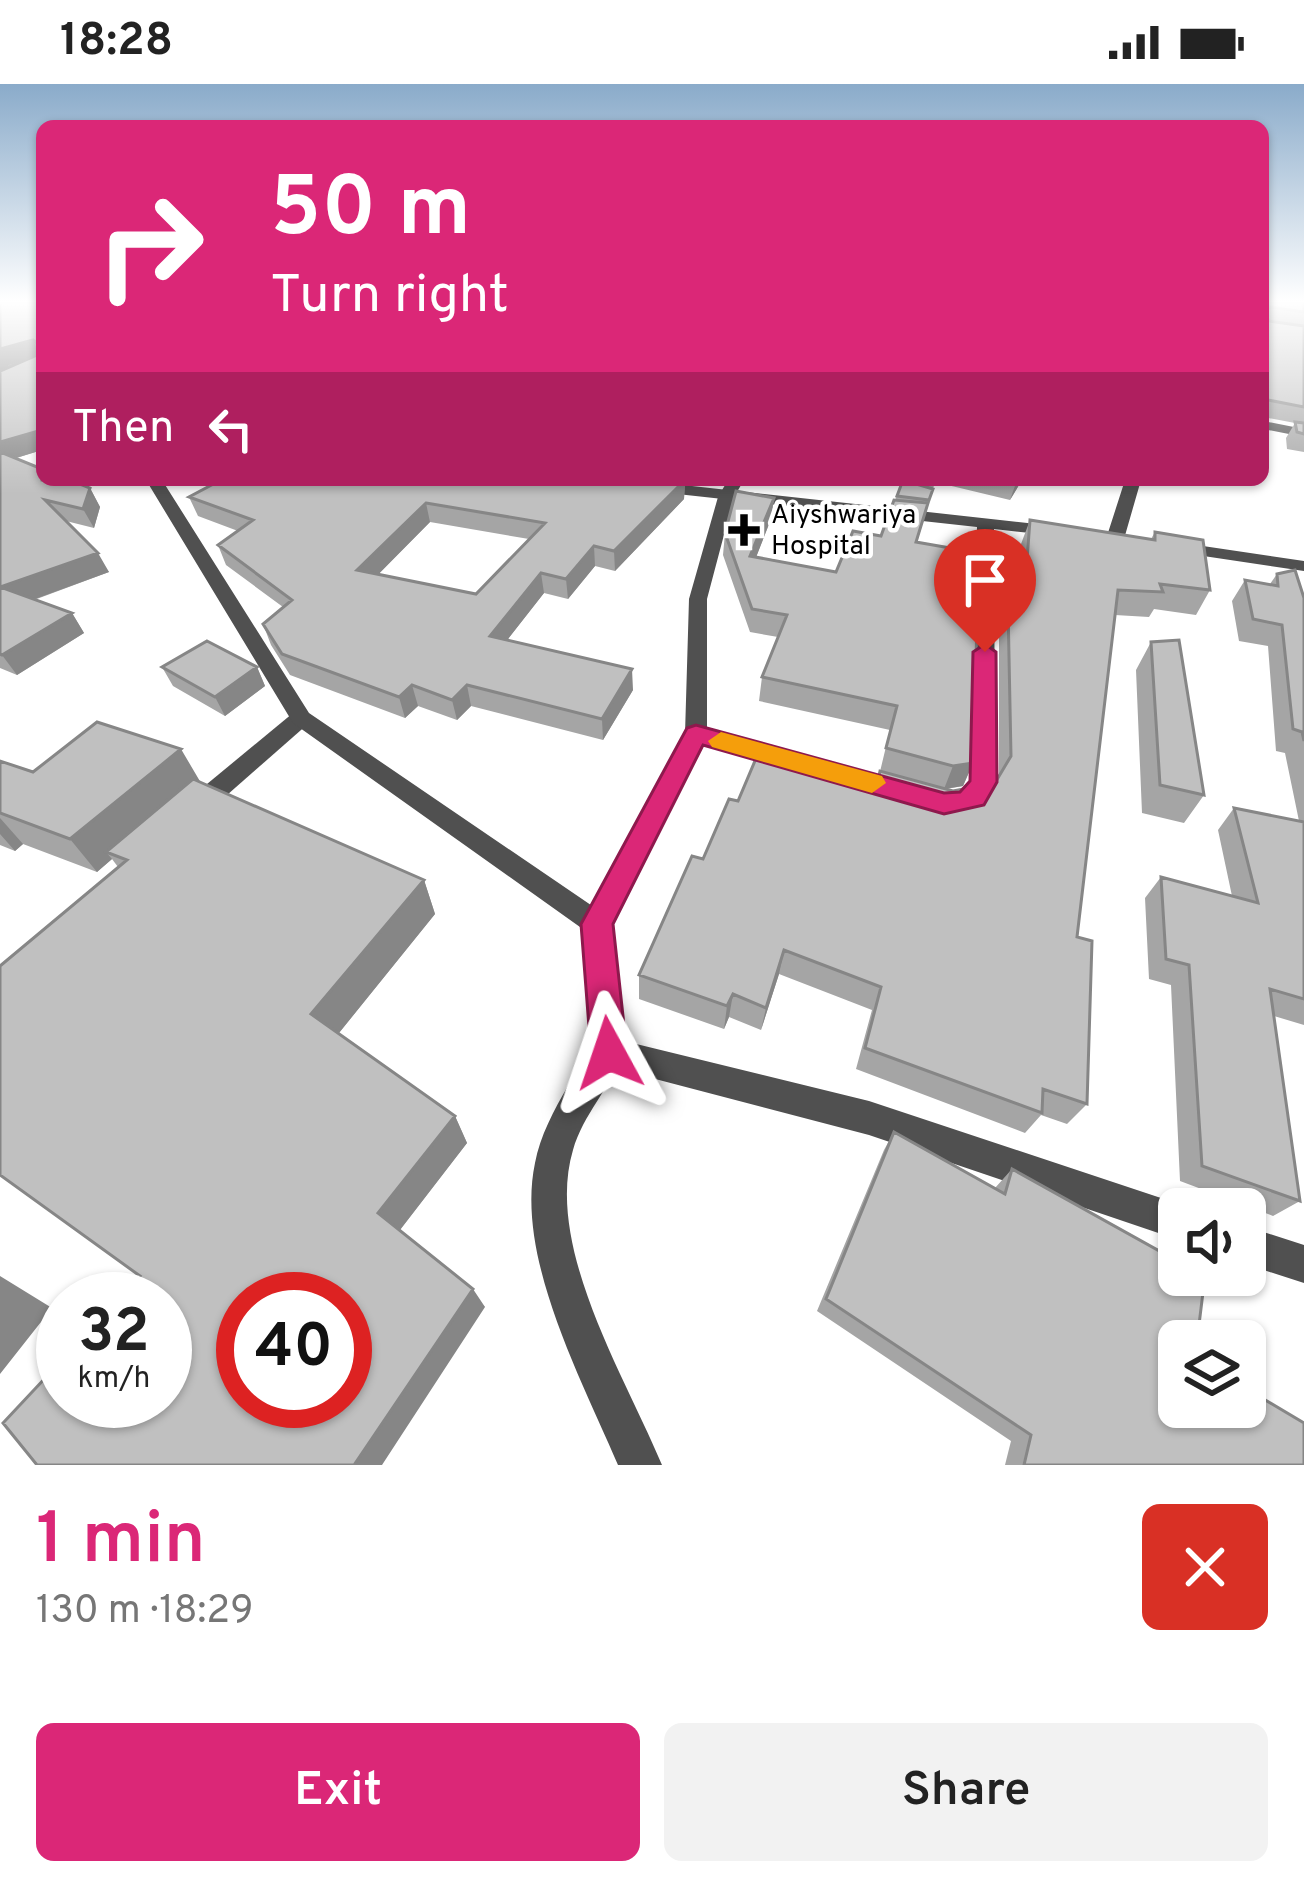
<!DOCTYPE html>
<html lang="en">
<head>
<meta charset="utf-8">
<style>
	:root { --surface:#fff; --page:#f2f2f2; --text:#222; --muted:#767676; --accent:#db2777 }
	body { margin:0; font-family:Overpass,sans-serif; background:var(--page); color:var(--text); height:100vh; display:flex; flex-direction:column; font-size:45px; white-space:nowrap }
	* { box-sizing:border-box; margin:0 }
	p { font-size:39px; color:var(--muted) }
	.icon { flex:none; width:66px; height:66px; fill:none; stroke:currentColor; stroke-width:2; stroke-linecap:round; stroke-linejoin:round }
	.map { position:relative; height:1381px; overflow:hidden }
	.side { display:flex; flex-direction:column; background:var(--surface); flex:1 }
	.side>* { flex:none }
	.top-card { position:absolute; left:36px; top:36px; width:1233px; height:366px; border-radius:18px; box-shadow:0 3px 9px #0004; background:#db2777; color:#fff; overflow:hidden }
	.fabs { position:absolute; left:1158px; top:1104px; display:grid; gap:24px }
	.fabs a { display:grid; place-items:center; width:108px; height:108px; border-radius:18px; background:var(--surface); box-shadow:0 3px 9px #0004; font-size:60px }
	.speed { position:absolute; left:36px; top:1188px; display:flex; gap:24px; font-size:60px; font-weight:700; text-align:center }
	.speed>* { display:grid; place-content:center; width:156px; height:156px; border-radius:50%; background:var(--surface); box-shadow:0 3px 9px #0004; line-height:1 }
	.speed small { font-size:30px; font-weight:400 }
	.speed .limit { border:18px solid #d22; background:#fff; color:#111 }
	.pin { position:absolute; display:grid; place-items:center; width:102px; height:102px; color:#fff; margin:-123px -51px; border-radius:50% 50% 50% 0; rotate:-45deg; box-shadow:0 0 12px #0007 }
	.pin .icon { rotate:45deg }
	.me { position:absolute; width:132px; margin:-66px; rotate:355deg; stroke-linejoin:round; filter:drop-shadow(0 0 9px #0008) }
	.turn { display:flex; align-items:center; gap:42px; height:252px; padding:0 36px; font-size:54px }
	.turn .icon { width:156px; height:156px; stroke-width:2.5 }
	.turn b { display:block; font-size:84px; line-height:102px }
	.then { display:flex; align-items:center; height:114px; padding:0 36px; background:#0003; gap:24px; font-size:45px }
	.round { display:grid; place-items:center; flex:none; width:126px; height:126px; border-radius:18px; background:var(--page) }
	.headline { display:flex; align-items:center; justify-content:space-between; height:204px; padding:0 36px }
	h1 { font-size:72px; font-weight:600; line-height:90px; color:var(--accent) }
	.action { display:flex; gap:24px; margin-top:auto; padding:24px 36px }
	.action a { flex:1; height:138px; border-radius:18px; background:var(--accent); color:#fff; font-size:48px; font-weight:600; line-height:138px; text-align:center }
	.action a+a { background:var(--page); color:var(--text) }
	.status { display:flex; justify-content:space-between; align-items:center; height:84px; padding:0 60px; background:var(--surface); direction:ltr }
	.status svg { height:33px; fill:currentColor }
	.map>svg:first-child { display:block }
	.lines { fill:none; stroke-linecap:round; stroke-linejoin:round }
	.service { fill:#505050; fill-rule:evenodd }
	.minor { fill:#505050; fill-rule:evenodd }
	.tertiary { fill:#505050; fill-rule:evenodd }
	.wall { fill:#a5a5a5; fill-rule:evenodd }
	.shaded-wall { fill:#868686 }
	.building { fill:#c0c0c0; stroke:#868686; stroke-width:3; fill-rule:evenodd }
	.route { fill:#db2777; stroke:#8e194d; stroke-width:3 }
	.slow { fill:#f59e0b }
	.poi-dot { fill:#000; stroke:#fff; stroke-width:4.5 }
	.labels { text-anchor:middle; stroke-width:9; stroke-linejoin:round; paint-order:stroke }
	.far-poi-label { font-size:27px; fill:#000; stroke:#fff; text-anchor:start }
</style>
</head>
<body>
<div class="status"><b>18:28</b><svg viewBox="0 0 49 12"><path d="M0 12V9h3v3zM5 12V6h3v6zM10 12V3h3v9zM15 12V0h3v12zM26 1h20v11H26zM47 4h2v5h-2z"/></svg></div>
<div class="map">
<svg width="1304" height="1381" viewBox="0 0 1304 1381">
	<rect width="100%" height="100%" fill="#fff"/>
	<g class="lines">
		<path class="service" d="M301,626l11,8 -3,5 -107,94h-18l-4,-7 4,-7 109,-90z"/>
		<path class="minor" d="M1263,337l41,8v8l-41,-8z
			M146,396h16l147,233 298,203 4,8 -4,8 -10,4 -10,-4 -294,-209z
			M587,396h51l426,47 3,4 -9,5 -64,-7 1,252 -12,23 -21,7 -9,-2 -3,-7 3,-7 12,-3 6,-11 6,-254 -382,-42z
			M1125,396h16l-17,59 -9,5 -9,-5z
			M1176,458l128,19v10l-134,-20 -3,-4z
			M696,642l102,28 4,6 -12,8 -102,-28 -3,-6 3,-6z
			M609,954l11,4 5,11c-15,34 -42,62 -52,97 -29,97 53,228 89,315h-44c-36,-85 -103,-208 -83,-302 5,-27 19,-53 33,-77 11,-17 22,-41 41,-48z"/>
		<path class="tertiary" d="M728,396h16l-10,17 -27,102v135l-96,190 13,117 245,60 310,103 13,5h-13v31l-310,-105 -271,-71 -5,-11 -10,-129 102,-190 4,-135 29,-102z
			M1245,1142l59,19v38l-59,-19z"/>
	</g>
	<path class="wall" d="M0,217h42v149l-26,8 74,30 10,19 -6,21 -28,-7 43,51 -75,28 38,13 12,20 -67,42 -17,-7z
		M1263,217h41v151l-17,-3 -1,-11 9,-15 -32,-6z
		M221,396h478l-1,2 -13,-1 -1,18 -69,72 -20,-5 -27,33 -24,-6 -37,47 126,50 -30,50 -132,-34 -14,14 -39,-14 -13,12 -115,-43 -19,-30 -8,-21 20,-17 -57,-42 -8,-20 20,-14 -40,-15 -9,-19zM430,438l99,17 -53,55 -98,-20z
		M877,396h145l-12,20 -75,-18 -18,60 56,221 -10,23 -17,3 7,2 42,-8 4,-7v-196l8,-24 13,2 1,-14 9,-24 121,19 4,-7 55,58 -14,25 -42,-6 -5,8 -34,-2 -38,322 10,167 -20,20 -26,-9 -16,18 -169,-64 16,-59 -93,-36 -18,56 -32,-13 -5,12 -85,-30v-24l64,-116 35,-58 140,-21 12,-50 -131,-29 3,-24 16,-40 -28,-5 -27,-77 2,-22 49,-35 -3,21 -15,38 80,15 45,-36 20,-51z
		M1277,490l27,24v427l-30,-9 26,185 -27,15 -93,-35 -9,-196 -22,-6 -4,-81 16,-21 71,19 -14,-66 16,-22 65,13 -14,-68 -9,-2 -8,-105 -29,-5 -7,-40 13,-21 25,4z
		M1151,558l53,153 -20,28 -42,-10 -6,-143z
		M162,583h95l8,19 -40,30 -52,-30z
		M0,677l33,11 168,11 223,97 11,34 -96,119 116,83 12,27 -67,87 85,77 -345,-31 -22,-409 -6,-8 -15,13 -74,-28 -8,7 -15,-6z
		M894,1048l101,56 17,-19 167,172 125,124h-299l6,-24 -194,-130 67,-161z"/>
	<path class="shaded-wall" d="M33,256l8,16 -32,9 -9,8v-24z
		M42,346v20l-42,13v-21z
		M685,396l-1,19 -69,72 -1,-20z
		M1018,396h4l-12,20 6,-17z
		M90,404l10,19 -6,21 -11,-19z
		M774,414l-3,21 -23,59 2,-22z
		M426,419l4,19 -67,68 -6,-20z
		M594,462l1,20 -27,33 -2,-20z
		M98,469l11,19 -96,35 -13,-20z
		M541,489l3,20 -50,64 -4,-21z
		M72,529l12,20 -67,42 -15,-20z
		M257,583l8,19 -40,30 -10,-19z
		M632,585l1,21 -30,50 -1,-21z
		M412,601l6,21 -13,12 -6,-21z
		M467,601l4,21 -14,14 -5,-20z
		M181,665l20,34 -95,69 6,7 -15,13 -27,-33z
		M973,679l-10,23 -19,3 9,-23z
		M0,734l23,26 -8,7 -15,-17z
		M424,796l11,34 -105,130 -19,-30z
		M784,866l-5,24 -18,56 5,-22z
		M733,910l-4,23 -5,12 3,-23z
		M455,1032l12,27 -71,92 -18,-22z
		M0,1192l52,32 -52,66z
		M473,1205l12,18 -103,158h-28z"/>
	<path class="building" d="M0,217h42v129l-42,12v-71l35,-15 3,-12 -5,-4 -33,9z
		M1263,217h41v11l-34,-5 -5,4 4,10 35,5v81l-41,-8z
		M1295,338l9,1v11l-7,-2z
		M0,368l42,17v11h28l20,8 -7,21 -38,-9 53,53 -98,34z
		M221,396h464l-71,71 -20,-5 -28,33 -25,-6 -51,63 142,33 -30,50 -135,-34 -15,15 -40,-15 -13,12 -117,-43 -19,-30 29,-24 -74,-55 35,-25 -64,-23zM426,419l119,20 -69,71 -119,-24z
		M903,396l30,9 -4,11 -32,-4z
		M736,407l38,7 -24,58 86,16 17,-41 28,5 13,-36 34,3 -12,39 63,11 -6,210 -20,3 -67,-18 11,-42 -135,-29 25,-62 -35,-6 -27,-76z
		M1030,436l125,20v-8l48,8 7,50 -50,-6 3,8 -45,-2 -41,347 15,4 -5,163 -44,-15 -1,24 -177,-65 16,-61 -97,-37 -18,58 -33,-14 -6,12 -88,-31 53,-119 11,3 26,-60 9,2 22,-52 118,31 2,-9 73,20 42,-8 16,-27 -4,-200 20,4z
		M1295,486l9,28v143l-2,-9 -9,-3 -11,-104 -29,-6 -8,-39 33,6 -1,-12z
		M0,503l72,26 -70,42 -2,-1z
		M1179,556l25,155 -44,-10 -9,-143z
		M207,557l50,26 -42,30 -53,-30z
		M97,638l84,27 -111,90 -70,-26v-52l33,11z
		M193,695l231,101 -113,134 144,102 -77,97 95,76 -119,176h-317l-34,-42 60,-64v42h102v-102h-47l22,-23 -140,-101v-209l127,-106 -21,-8zM243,1215h102v102h-102z
		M1234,724l70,14v177l-34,-10 30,212 -98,-35 -13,-201 -23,-6 -5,-82 97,26z
		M894,1048l111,62 7,-25 167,93v13l26,1 -8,65h-18v66h66v-19l59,35v42h-280l7,-30 -205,-136z"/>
	<linearGradient id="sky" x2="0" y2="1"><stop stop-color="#8aabca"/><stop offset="0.53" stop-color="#fff"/><stop offset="1" stop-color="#fff" stop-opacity="0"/></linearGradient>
	<rect width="1304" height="410" fill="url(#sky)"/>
	<path class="route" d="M985,560l11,8 1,130 -13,23 -40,9 -241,-69 -90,179 14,129 -5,12 -13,5 -13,-5 -5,-12 -10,-129 106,-196 9,-3 248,68 16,-1 10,-11 3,-129z"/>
	<path class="slow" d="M721,648l161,44 4,7 -14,10 -160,-46 -4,-6z"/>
	<path class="poi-dot" d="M738 428h12v12h12v12h-12v12h-12v-12h-12v-12h12z"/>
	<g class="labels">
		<g class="far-poi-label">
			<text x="771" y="439">Aiyshwariya<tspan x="771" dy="31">Hospital</tspan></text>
		</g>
	</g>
</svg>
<div class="fabs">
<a><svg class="icon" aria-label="sound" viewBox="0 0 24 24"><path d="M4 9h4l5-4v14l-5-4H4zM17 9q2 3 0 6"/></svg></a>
<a><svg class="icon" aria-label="layers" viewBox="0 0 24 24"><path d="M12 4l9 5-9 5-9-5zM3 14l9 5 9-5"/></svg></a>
</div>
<div class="speed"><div>32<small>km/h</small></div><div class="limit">40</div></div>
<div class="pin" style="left:985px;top:568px;background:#d93025"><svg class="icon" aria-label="arrive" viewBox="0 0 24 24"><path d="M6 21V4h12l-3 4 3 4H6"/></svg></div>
<svg class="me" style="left:609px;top:969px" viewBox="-20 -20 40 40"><path d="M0-17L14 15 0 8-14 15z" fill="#db2777" stroke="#fff" stroke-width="4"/></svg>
<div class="top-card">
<div class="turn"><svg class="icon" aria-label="right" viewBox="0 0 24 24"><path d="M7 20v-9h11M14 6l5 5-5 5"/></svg><div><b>50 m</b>Turn right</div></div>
<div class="then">Then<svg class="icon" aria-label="left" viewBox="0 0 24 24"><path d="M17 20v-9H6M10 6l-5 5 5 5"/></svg></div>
</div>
</div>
<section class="side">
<div class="headline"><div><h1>1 min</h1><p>130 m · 18:29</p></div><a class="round" style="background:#d93025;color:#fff"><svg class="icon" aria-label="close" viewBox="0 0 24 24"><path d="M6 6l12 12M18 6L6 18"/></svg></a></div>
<div class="action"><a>Exit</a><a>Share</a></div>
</section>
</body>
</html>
